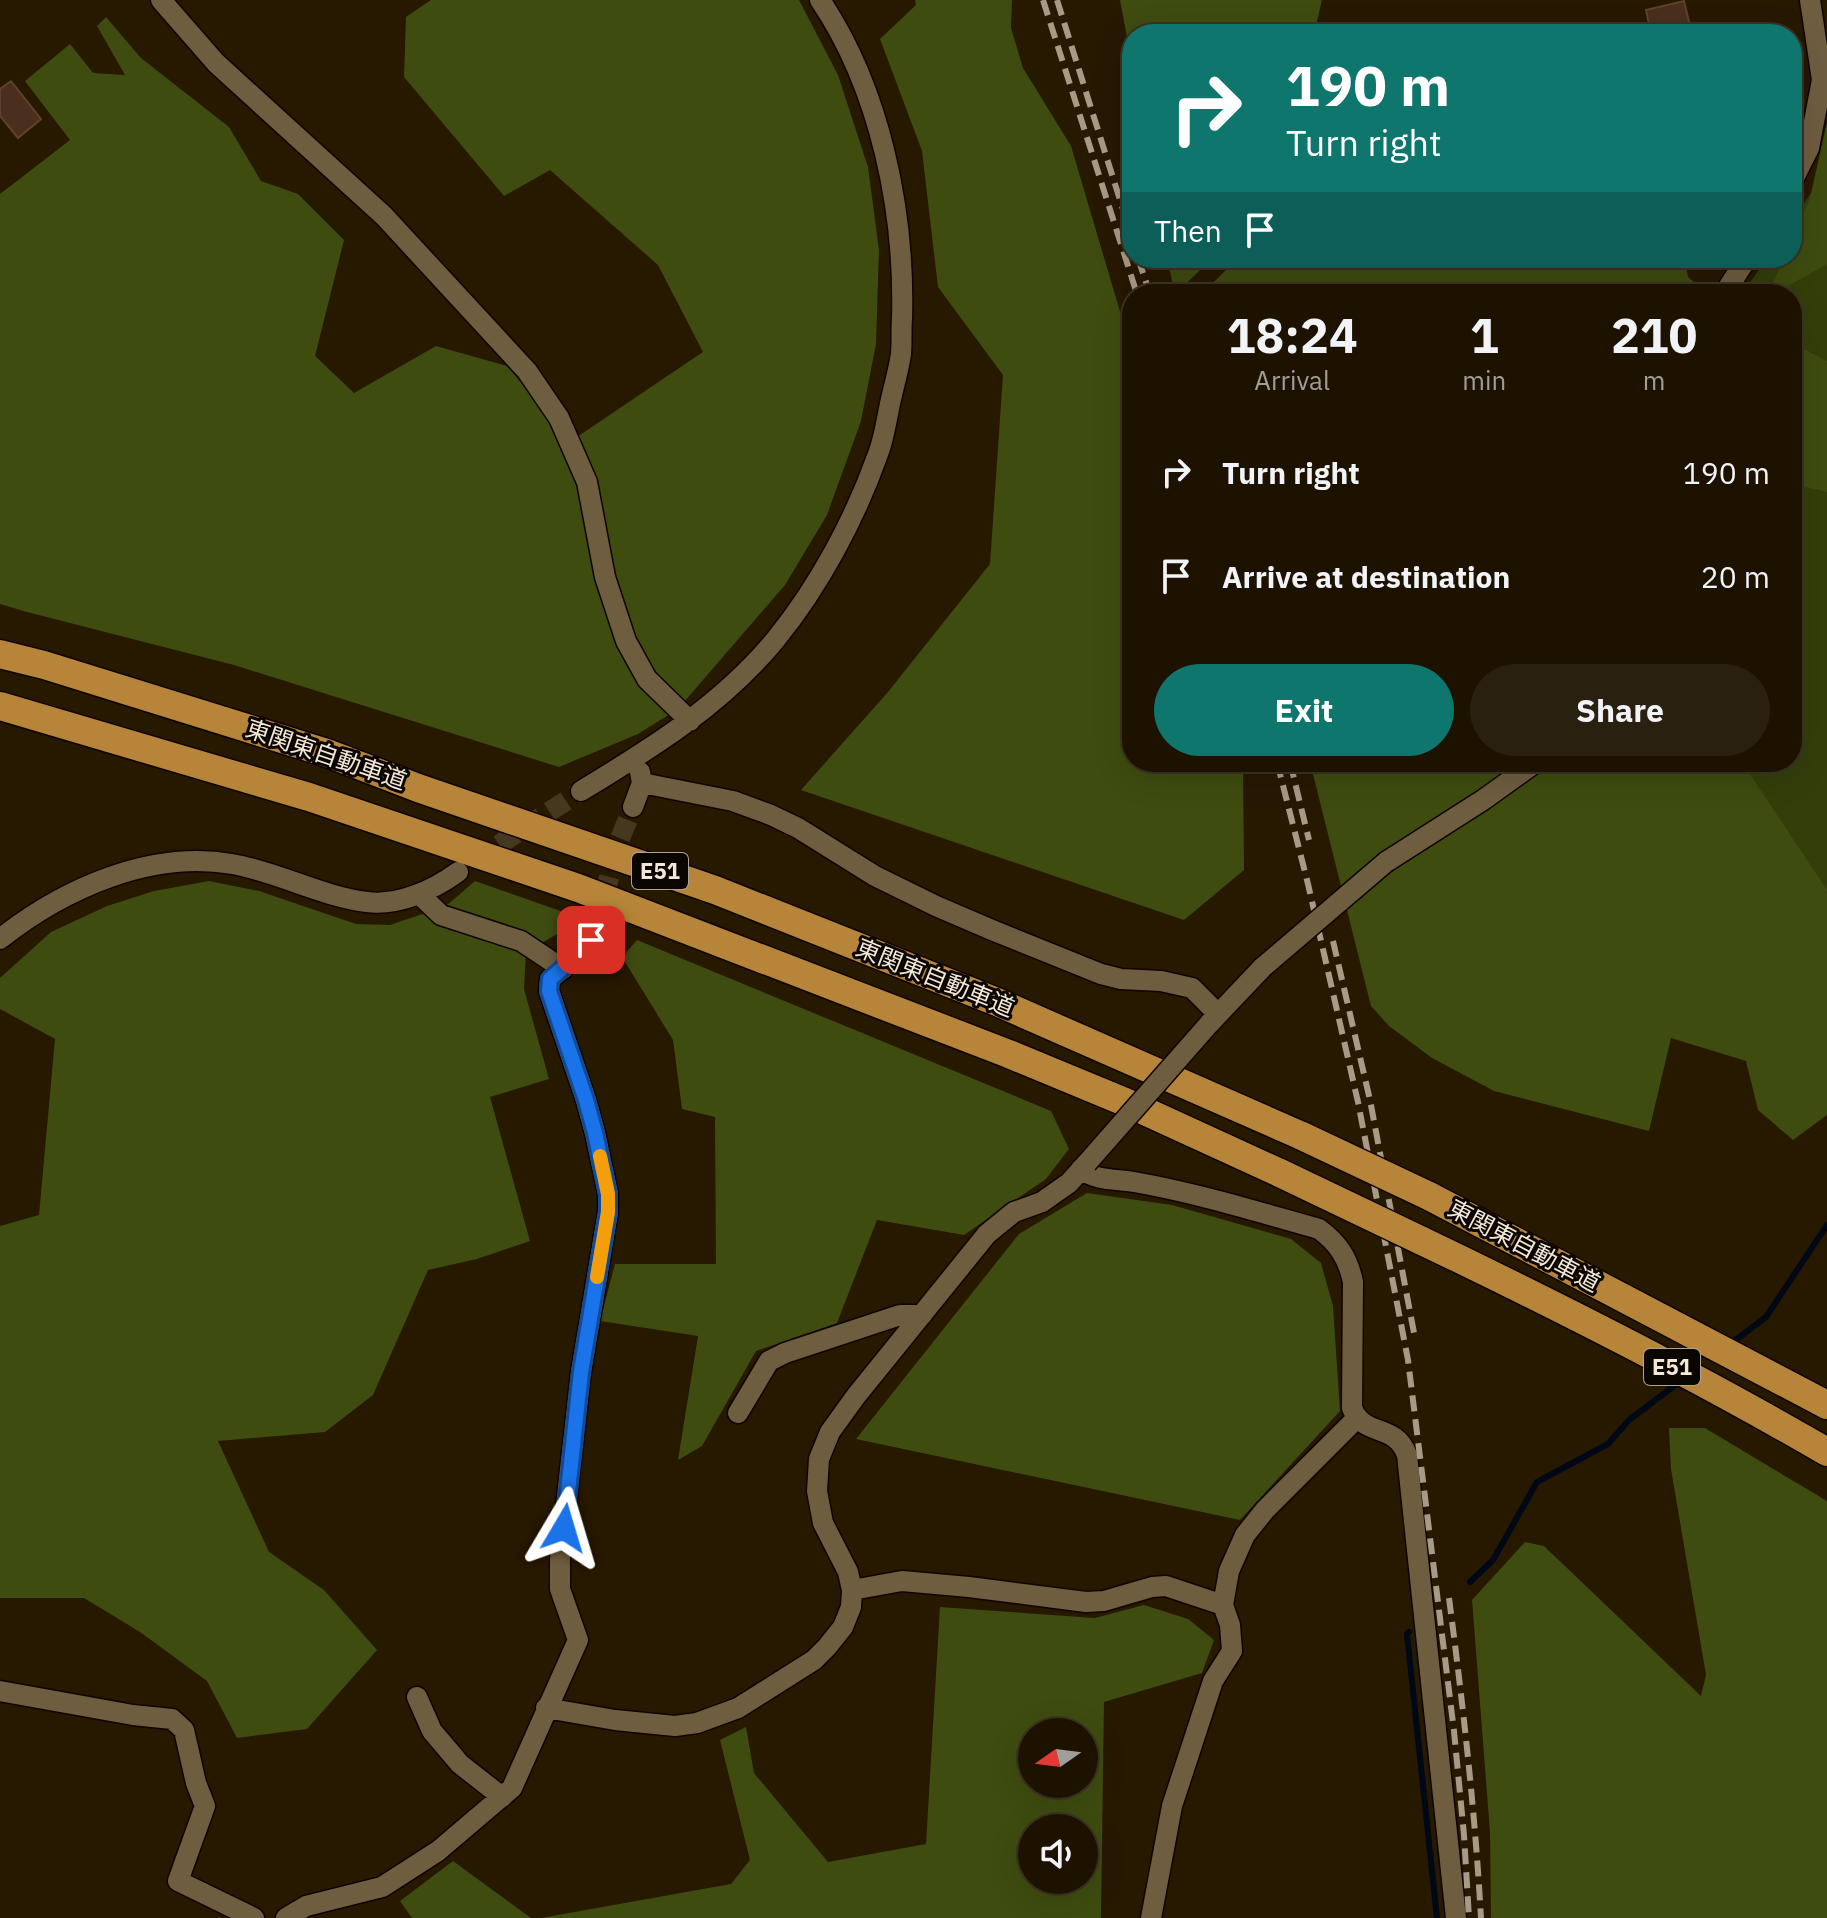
<!DOCTYPE html>
<html lang="en">
<head>
<meta charset="utf-8">
<style>
	:root { --surface:#1d1200; --page:#2a200f; --text:#f1f3f6; --muted:#a09e99; --line:#3b3222; --accent:#0f766e }
	body { margin:0; font-family:"IBM Plex Sans","Noto Sans JP",sans-serif; background:var(--page); color:var(--text); height:100vh; display:flex; flex-direction:column; font-size:30px; white-space:nowrap }
	* { box-sizing:border-box; margin:0 }
	p { font-size:26px; color:var(--muted) }
	.icon { flex:none; width:44px; height:44px; fill:none; stroke:currentColor; stroke-width:2; stroke-linecap:round; stroke-linejoin:round }
	.map { position:relative; flex:1; overflow:hidden }
	.drawer { position:absolute; left:1122px; top:284px; width:680px; height:488px; display:flex; flex-direction:column; background:var(--surface); border-radius:32px; box-shadow:0 8px 32px #0002,0 0 0 2px var(--line) }
	.drawer>* { flex:none }
	.top-card { position:absolute; left:1122px; top:24px; width:680px; height:244px; border-radius:32px; box-shadow:0 8px 32px #0002,0 0 0 2px var(--line); background:#0f766e; color:#fff; overflow:hidden }
	.needle { width:52px; rotate:256deg }
	.tools { position:absolute; left:1018px; top:1718px; display:grid; gap:16px }
	.tools a { display:grid; place-items:center; width:80px; height:80px; border-radius:50%; background:var(--surface); box-shadow:0 8px 32px #0002,0 0 0 2px var(--line); font-size:40px }
	.pin { position:absolute; display:grid; place-items:center; width:68px; height:68px; color:#fff; margin:-34px; border-radius:16px; box-shadow:0 4px 12px #0006 }
	.me { position:absolute; width:88px; margin:-44px; rotate:7deg; stroke-linejoin:round; filter:drop-shadow(0 0 6px #0008) }
	.turn { display:flex; align-items:center; gap:28px; height:168px; padding:0 32px; font-size:36px }
	.turn .icon { width:104px; height:104px; stroke-width:2.5 }
	.turn b { display:block; font-size:56px; line-height:68px }
	.then { display:flex; align-items:center; height:76px; padding:0 32px; background:#0003; gap:16px; font-size:30px }
	.eta { display:flex; justify-content:space-evenly; align-items:center; height:136px; text-align:center }
	.eta b { font-size:48px; font-weight:800; line-height:56px }
	.cta { display:flex; gap:16px; margin-top:auto; padding:16px 32px }
	.cta a { flex:1; height:92px; border-radius:48px; background:var(--accent); color:#fff; font-size:32px; font-weight:800; line-height:92px; text-align:center }
	.cta a+a { background:var(--page); color:var(--text) }
	ul { padding:0; list-style:none }
	li { display:flex; align-items:center; gap:24px; height:104px; padding:0 32px }
	li div { flex:1 }
	li b { display:block; font-size:30px }
	li em { font-style:normal }
	.map>svg:first-child { display:block }
	.green { fill:#333e0b }
	.forest { fill:#3e4c10; fill-rule:evenodd }
	.lines { fill:none; stroke-linecap:round; stroke-linejoin:round }
	.stream { stroke:#000816; stroke-width:6 }
	.building { fill:#4a2f1d; stroke:#5e412f; stroke-width:2 }
	.minor-tunnel { stroke:#463720; stroke-width:20; stroke-dasharray:20 10; stroke-linecap:butt }
	.minor-casing { stroke:#0f0400; stroke-width:23 }
	.highway-casing { stroke:#0f0400; stroke-width:31 }
	.minor { stroke:#6f5d40; stroke-width:20 }
	.highway { stroke:#b78539; stroke-width:28 }
	.rail { stroke:#a79a87; stroke-width:6; stroke-dasharray:16 8; stroke-linecap:butt }
	.minor-bridge-casing { stroke:#0f0400; stroke-width:23; stroke-linecap:butt }
	.highway-bridge-casing { stroke:#0f0400; stroke-width:31; stroke-linecap:butt }
	.minor-bridge { stroke:#6f5d40; stroke-width:20 }
	.highway-bridge { stroke:#b78539; stroke-width:28 }
	.route-casing { stroke:#114b97; stroke-width:20 }
	.route { stroke:#1a73e8; stroke-width:14 }
	.slow { stroke:#f59e0b; stroke-width:14 }
	.labels { text-anchor:middle; stroke-width:6; stroke-linejoin:round; paint-order:stroke }
	.shield { fill:#0b0500; stroke:#ada497; stroke-width:2 }
	.shield-label { font-size:22px; font-weight:bold; fill:#f3e8d8 }
	.street-label { font-size:24px; fill:#f3e8d8; stroke:#0b0500 }
</style>
</head>
<body>
<div class="map">
<svg width="1827" height="1918" viewBox="0 0 1827 1918">
	<rect width="100%" height="100%" fill="#271800"/>
	<path class="green" d="M1827,169v870l-140,-277h105v-468h-50l25,-36h25v-37z"/>
	<path class="forest" d="M431,0h368l39,75 30,92 11,83 -3,94 -15,77 -34,94 -42,70 -107,124 -40,25 -79,33 -325,-102 -207,-53 -27,-8v-410l70,-54 -45,-59 45,-37 23,29 32,2 -28,-49 9,-9 35,41 88,69 32,54 37,13 46,46 -29,116 39,37 82,-47 71,20 64,75 132,-89 -45,-87 -108,-95 -46,26 -100,-119 2,-60z
		M915,0h97l-1,28 12,40 48,78 61,206v410h111l1,108 -60,50 -383,-130 87,-98 102,-128 13,-189 -65,-88 -16,-136 -42,-112 36,-34z
		M1120,0h202l-8,34h-182v30z
		M1827,122v142l-53,30h-6l16,-36h8v-19l18,-41z
		M1167,258h46l-38,36z
		M1238,258h447l3,19 20,17h-506z
		M1792,343l35,18v131l-35,-8z
		M1310,762h432l85,128v225l-34,25 -35,-30 -12,-49 -75,-23 -22,93 -155,-40 -62,-33 -43,-32 -18,-20z
		M209,881l50,10 97,33 34,1 56,-19 29,-25 108,38 -57,33 -2,37 25,90 -59,18 40,144 -53,18 -49,11 -55,125 -48,37 -107,9 51,111 55,38 53,60 -70,79 -70,9 -30,-57 -67,-49 -56,-34h-84v-372l39,-11 16,-176 -55,-30v-31l51,-46 56,-26 47,-15z
		M637,940l414,171 18,38 -23,30 -82,56 -87,-15 -40,103 -81,28 -54,95 -24,14 20,-124 -98,-15 15,-57h101l-1,-147 -33,-8 -9,-69 -51,-83z
		M1087,1193l85,12 119,34 30,24 12,43 7,105 -100,109 -384,-81 163,-205z
		M1669,1428h36l122,73v417h-336l-1,-86 -18,-232 53,-58 19,4 157,150 5,-21 -35,-206z
		M1144,1605l44,14 26,21 -12,33 -98,29 -3,216h-560l190,-34 19,-24 -30,-120 26,-13 8,46 74,89 98,-18 14,-237 155,11zM1032,1732h52v52h-52zM1032,1828h52v52h-52z
		M453,1861l78,57h-119l-12,-17z"/>
	<g class="lines">
		<path class="stream" d="M1729,1345l37,-28 61,-92
			M1470,1582l23,-22 44,-78 71,-38 21,-24 53,-40
			M1409,1632l-2,2 30,284"/>
	</g>
	<path class="building" d="M1684,1l8,33h-41l-5,-24z
		M11,81l30,38 -23,19 -18,-22v-27z"/>
	<g class="lines">
		<path class="minor-tunnel" d="M474,861l107,-70
			M596,925l23,-84 14,-34"/>
		<g class="minor-casing">
			<path id="minor" d="M161,0l55,63 168,153 143,155 32,47 28,64 18,95 21,64 21,38 43,42
				M1792,182l17,-34 13,-68 -12,-80
				M1724,294l23,-36
				M642,783l91,18 38,14 27,13 77,48 61,30 56,24 109,44 20,5 40,2 31,7 26,26
				M581,791c71,-43 142,-87 195,-152 43,-53 79,-120 102,-185 7,-18 9,-39 14,-59 3,-13 7,-27 9,-41 1,-12 0,-24 1,-36 3,-107 -22,-229 -82,-318
				M633,807l9,-24 -2,-11
				M1386,862l97,-62 53,-38
				M419,894l22,21 80,26 42,28
				M0,939c63,-50 150,-89 232,-75 46,8 88,32 135,38 32,4 66,-12 91,-30
				M1209,1024l54,-57
				M1081,1169c14,12 36,10 53,13 63,11 124,30 185,47 19,14 29,29 34,53l-1,126c12,30 43,14 55,47l49,463
				M738,1413l31,-52 16,-8 115,-38h22
				M852,1590l50,-9 67,6 117,15 18,-1 48,-14 14,-1 57,19
				M0,1691l133,24 39,4 12,11 12,53 9,23 -27,75 76,37
				M417,1697l15,34 28,33 42,33
				M546,1708l69,12 60,6 22,-3 41,-15 76,-48 13,-13 16,-20 8,-20 1,-17 -4,-18 -25,-49 -6,-32 2,-32 11,-27 26,-36 131,-162 27,-22 28,-10 27,-19 18,-20
				M286,1918l20,-12 76,-19 56,-36 74,-63 66,-148 -18,-51v-30l21,-187 27,-160v-18l-13,-61 -9,-33 -37,-109 1,-12c20,-17 38,-29 46,-54
				M1151,1918l21,-112 41,-125 19,-30 -2,-26 -7,-20 6,-34 16,-36 20,-25 91,-91"/>
		</g>
		<g class="highway-casing">
			<path id="highway" d="M0,654l44,11 283,88 91,35 297,102 282,112 305,134
				M0,706l309,91 269,91 431,166 116,48 155,71
				M1429,1196l398,209
				M1420,1240c138,66 275,135 407,212"/>
		</g>
		<use href="#minor" class="minor"/>
		<use href="#highway" class="highway"/>
		<path class="rail" d="M1043,0l94,294
			M1057,0l75,238
			M1138,258l12,36
			M1277,762l31,122 50,218 50,258 46,371 10,104 5,83
			M1290,762l19,78
			M1333,941l37,159 44,233
			M1449,1598c14,107 26,213 32,320"/>
		<g class="minor-bridge-casing">
			<path id="minor-bridge" d="M1263,967l123,-105
				M1087,1163l122,-139"/>
		</g>
		<g class="highway-bridge-casing">
			<path id="highway-bridge" d="M1302,1136l127,60
				M1280,1173l140,67"/>
		</g>
		<use href="#minor-bridge" class="minor-bridge"/>
		<use href="#highway-bridge" class="highway-bridge"/>
	</g>
	<g class="lines">
		<g class="route-casing">
			<path id="route" d="M564,1528l17,-156 27,-160v-18l-13,-61 -9,-33 -37,-109 1,-12 31,-27 10,-12"/>
		</g>
		<use href="#route" class="route"/>
		<path class="slow" d="M597,1277l11,-65v-18l-8,-38"/>
	</g>
	<g class="labels">
		<g class="shield">
			<rect x="632" y="853" width="56" height="36" rx="6"/>
			<rect x="1644" y="1349" width="56" height="36" rx="6"/>
		</g>
		<g class="shield-label">
			<text x="660" y="879">E51</text>
			<text x="1672" y="1375">E51</text>
		</g>
		<g class="street-label">
			<text transform="translate(326 755) rotate(19)" y="8">東関東自動車道</text>
			<text transform="translate(935 978) rotate(22)" y="8">東関東自動車道</text>
			<text transform="translate(1524 1246) rotate(28)" y="8">東関東自動車道</text>
		</g>
	</g>
</svg>
<div class="tools">
<a><svg class="needle" viewBox="-14 -14 28 28"><path d="M0-13l5 13h-10z" fill="#e53935"/><path d="M0 13l5-13h-10z" fill="#a09e99"/></svg></a>
<a><svg class="icon" aria-label="sound" viewBox="0 0 24 24"><path d="M4 9h4l5-4v14l-5-4H4zM17 9q2 3 0 6"/></svg></a>
</div>
<div class="pin" style="left:591px;top:940px;background:#d93025"><svg class="icon" aria-label="arrive" viewBox="0 0 24 24"><path d="M6 21V4h12l-3 4 3 4H6"/></svg></div>
<svg class="me" style="left:564px;top:1528px" viewBox="-20 -20 40 40"><path d="M0-17L14 15 0 8-14 15z" fill="#1a73e8" stroke="#fff" stroke-width="4"/></svg>
<div class="top-card">
<div class="turn"><svg class="icon" aria-label="right" viewBox="0 0 24 24"><path d="M7 20v-9h11M14 6l5 5-5 5"/></svg><div><b>190 m</b>Turn right</div></div>
<div class="then">Then<svg class="icon" aria-label="arrive" viewBox="0 0 24 24"><path d="M6 21V4h12l-3 4 3 4H6"/></svg></div>
</div>
<section class="drawer">
<div class="eta">
<div><b>18:24</b><p>Arrival</p></div>
<div><b>1</b><p>min</p></div>
<div><b>210</b><p>m</p></div>
</div>
<ul>
<li><svg class="icon" aria-label="right" viewBox="0 0 24 24"><path d="M7 20v-9h11M14 6l5 5-5 5"/></svg><div><b>Turn right</b></div><em>190 m</em></li>
<li><svg class="icon" aria-label="arrive" viewBox="0 0 24 24"><path d="M6 21V4h12l-3 4 3 4H6"/></svg><div><b>Arrive at destination</b></div><em>20 m</em></li>
</ul>
<div class="cta"><a>Exit</a><a>Share</a></div>
</section>
</div>
</body>
</html>
